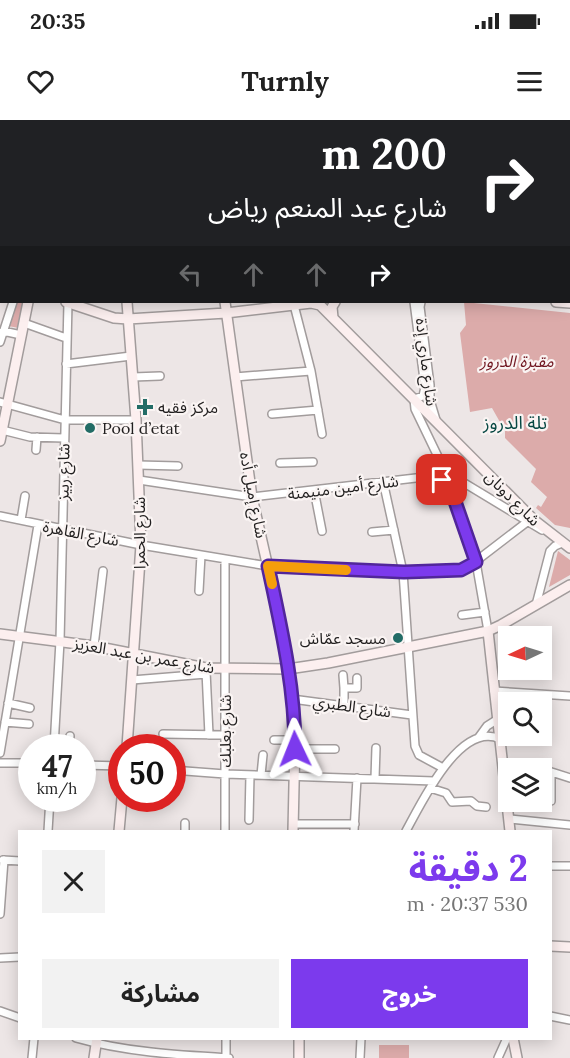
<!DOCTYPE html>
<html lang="ar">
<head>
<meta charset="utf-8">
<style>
	:root { --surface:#fff; --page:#f2f2f2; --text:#222; --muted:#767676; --accent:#7c3aed }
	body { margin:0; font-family:Lora,"Noto Sans Arabic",serif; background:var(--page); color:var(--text); direction:rtl; height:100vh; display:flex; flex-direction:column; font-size:22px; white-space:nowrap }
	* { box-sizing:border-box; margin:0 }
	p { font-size:20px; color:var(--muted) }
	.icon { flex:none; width:33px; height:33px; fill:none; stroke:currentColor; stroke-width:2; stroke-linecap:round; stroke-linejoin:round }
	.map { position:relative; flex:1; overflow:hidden; direction:ltr }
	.drawer { position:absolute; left:18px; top:710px; width:534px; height:210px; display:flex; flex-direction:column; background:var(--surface); border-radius:0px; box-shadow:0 3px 15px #0003; direction:rtl }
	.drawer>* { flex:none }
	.guide { position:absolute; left:0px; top:0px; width:570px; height:183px; box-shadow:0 3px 15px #0003; direction:rtl; background:#202124; color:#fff; overflow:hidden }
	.needle { width:39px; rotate:266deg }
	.fabs { position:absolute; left:498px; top:506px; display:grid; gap:12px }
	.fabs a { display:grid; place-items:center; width:54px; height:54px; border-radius:0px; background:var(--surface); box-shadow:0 3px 15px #0003; font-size:30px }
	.speed { position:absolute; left:18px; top:614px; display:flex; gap:12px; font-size:30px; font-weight:700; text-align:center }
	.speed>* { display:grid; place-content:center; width:78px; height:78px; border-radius:50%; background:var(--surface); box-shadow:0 3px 15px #0003; line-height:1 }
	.speed small { font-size:15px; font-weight:400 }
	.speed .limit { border:9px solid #d22; background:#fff; color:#111 }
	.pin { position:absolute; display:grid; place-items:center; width:51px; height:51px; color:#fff; margin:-26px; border-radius:12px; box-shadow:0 3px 9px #0006 }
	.me { position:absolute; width:66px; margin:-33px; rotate:358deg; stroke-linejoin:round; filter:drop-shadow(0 0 4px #0008) }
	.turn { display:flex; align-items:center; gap:21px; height:126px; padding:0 24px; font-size:27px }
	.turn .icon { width:78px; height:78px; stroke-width:2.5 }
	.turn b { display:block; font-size:42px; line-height:51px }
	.lanes { display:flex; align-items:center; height:57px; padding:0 24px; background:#0003; justify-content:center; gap:30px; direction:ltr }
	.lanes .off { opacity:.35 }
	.round { display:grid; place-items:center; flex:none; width:63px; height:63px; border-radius:0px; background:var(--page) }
	.summary { display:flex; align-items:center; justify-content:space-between; height:102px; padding:0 24px }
	h1 { font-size:36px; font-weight:700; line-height:45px; color:var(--accent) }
	.action { display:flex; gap:12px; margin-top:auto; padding:12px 24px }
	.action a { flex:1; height:69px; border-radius:0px; background:var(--accent); color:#fff; font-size:24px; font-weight:700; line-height:69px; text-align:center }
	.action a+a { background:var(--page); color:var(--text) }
	.status { display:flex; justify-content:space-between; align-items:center; height:42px; padding:0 30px; background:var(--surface); direction:ltr }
	.status svg { height:16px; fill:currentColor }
	header { display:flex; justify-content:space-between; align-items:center; height:78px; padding:0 24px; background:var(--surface); font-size:27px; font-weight:700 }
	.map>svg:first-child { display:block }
	.green { fill:#dcabaa }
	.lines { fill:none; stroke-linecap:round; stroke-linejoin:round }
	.street-casing { stroke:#a29c9c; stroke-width:10 }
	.secondary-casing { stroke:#a29c9c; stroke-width:12 }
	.street { stroke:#fff; stroke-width:7 }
	.secondary { stroke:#fcefef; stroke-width:9 }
	.route-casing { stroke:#51269a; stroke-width:15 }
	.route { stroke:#7c3aed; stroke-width:10 }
	.slow { stroke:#f59e0b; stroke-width:10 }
	.poi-dot { fill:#226c66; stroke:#faf4f3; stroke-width:2 }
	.labels { text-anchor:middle; stroke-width:4.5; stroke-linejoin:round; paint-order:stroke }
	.park-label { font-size:16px; font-style:italic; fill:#701620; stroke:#faf4f3 }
	.street-label { font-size:16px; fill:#211f1f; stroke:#faf4f3 }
	.poi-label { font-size:16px; fill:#211f1f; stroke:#faf4f3; text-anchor:start }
	.neighbourhood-label { font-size:18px; fill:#074843; stroke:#faf4f3 }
</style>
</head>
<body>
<div class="status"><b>20:35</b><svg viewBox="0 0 49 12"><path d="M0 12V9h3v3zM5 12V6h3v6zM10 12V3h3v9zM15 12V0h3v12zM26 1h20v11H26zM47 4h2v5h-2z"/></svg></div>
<header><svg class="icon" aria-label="menu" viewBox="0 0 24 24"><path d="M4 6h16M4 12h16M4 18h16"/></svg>Turnly<svg class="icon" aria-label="heart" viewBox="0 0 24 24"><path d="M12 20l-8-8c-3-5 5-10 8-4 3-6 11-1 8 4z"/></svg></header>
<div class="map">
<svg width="570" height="938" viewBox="0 0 570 938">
	<rect width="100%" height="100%" fill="#ede6e6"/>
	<path class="green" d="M209,0h129v1l-129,1z
		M16,182h8l-5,26 -11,-2z
		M464,182l106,11v215l-15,-3 -19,-17 2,-3 3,2 6,-10 -16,-15 5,-13 -31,-31v-7l-13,-23 -22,4 -10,-79 6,-8z
		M558,431l12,9v15l-21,12z
		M379,925h30v13h-30z"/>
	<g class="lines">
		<g class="street-casing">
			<path id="street" d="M343,0l1,2
				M419,2v-2
				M488,2l1,-2
				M561,2v-2
				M568,39h2
				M568,122h2
				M414,182l11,85 -2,9 -9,3 1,10 27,56 9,10 91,55
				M421,182l-1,5 10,78v15l6,20
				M294,185l17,66 11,63
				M24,203l42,15
				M3,211l18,4
				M0,222l13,-40
				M66,244l65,-8
				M133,257l27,-1
				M235,257l76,-6
				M0,282l65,18h71
				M272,294l46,-4
				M2,310l28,7 34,1
				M36,330l1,-13
				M280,343l33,-1
				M138,345l40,1
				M139,360l113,17 181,-21 9,4 8,7 26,75 12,69
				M383,361l20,91 12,174 4,9 24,13
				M314,370l8,41
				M0,396l141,29 127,21 135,6 54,-1 10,-3 60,-46
				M21,400l4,-24
				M372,412l22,-2
				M225,439v272
				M199,471l2,-36
				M536,485l14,-54 5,-5 7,-3
				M462,495l23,-3
				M94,526l9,-75
				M206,551l3,64
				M343,555l1,13
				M132,560l74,-6
				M494,571l76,5
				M292,579l120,16
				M8,583l22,5
				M344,584v-16h13v-10
				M5,602l24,2
				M163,614l62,1
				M479,617l8,-11 11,-7
				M274,620h21
				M54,627l6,-106 8,-338
				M69,627l1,-11
				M295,629h40
				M0,633l38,-228
				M0,643h32
				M82,645l40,1
				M503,646l34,2
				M542,649l28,9
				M172,650l53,4 209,7
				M551,652v29
				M261,655l2,-20
				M375,658l1,-30
				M430,668l16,5 6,9 19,-1 6,5 9,1
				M510,699l60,6
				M249,700l1,-45
				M293,704h62
				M48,711l2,-33
				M185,711v-8
				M354,711l3,-53
				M406,711c15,-27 54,-111 94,-92
				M3,740l17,1
				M550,746h20
				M0,794l4,-54
				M0,838l20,-1
				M0,891l20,7
				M550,896l20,4
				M76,918c49,14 102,17 153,20
				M226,918v20
				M32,938l2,-20
				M360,938l1,-20
				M498,938l9,-20"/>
		</g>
		<g class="secondary-casing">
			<path id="secondary" d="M112,0v2
				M200,0v2
				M0,146l2,1
				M66,182l48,16 14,1 98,-6 85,-10 9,2 214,215 36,28
				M127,182l9,118 5,125 -14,202
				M225,182l27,195 29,128 11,74 3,41 -2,91
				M556,182l14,1
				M333,198l-1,-11 3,-5
				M0,321l28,-139
				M488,511l22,200
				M0,514l94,12 112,22 82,1 40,-6 160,-32 13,-6 69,-40
				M119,711l3,-33
				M550,826l20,1
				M299,918v20
				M513,918l4,20
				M94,938l3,-20"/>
		</g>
		<use href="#street" class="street"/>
		<use href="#secondary" class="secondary"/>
	</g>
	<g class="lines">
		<g class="route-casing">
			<path id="route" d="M295,629c0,-62 -14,-122 -27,-183l136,6 57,-2 15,-8 -26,-75 -8,-7"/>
		</g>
		<use href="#route" class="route"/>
		<path class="slow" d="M272,464l-4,-18 78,4"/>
	</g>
	<g class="poi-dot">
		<path d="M142 278h6v6h6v6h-6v6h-6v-6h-6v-6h6z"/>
		<circle cx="90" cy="308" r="6"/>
		<circle cx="398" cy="518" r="6"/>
	</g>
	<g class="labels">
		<g class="park-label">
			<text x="517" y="247">مقبرة الدروز</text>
		</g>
		<g class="street-label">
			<text transform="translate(427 242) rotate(83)" y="6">شارع ماري إدة</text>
			<text transform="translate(63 352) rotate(-89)" y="6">شارع ربيز</text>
			<text transform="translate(343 367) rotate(-7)" y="6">شارع أمين منيمنة</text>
			<text transform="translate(254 375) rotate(79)" y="6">شارع إميل أده</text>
			<text transform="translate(513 378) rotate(45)" y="6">شارع دونان</text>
			<text transform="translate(81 413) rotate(11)" y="6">شارع القاهرة</text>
			<text transform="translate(139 413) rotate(-90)" y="6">شارع الحمرا</text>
			<text transform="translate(144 535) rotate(10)" y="6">شارع عمر بن عبد العزيز</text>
			<text transform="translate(352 586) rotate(8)" y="6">شارع الطبري</text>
			<text transform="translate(225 611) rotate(-90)" y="6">شارع بعلبك</text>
		</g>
		<g class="poi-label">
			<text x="158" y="293">مركز فقيه</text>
			<text x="102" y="314">Pool d’etat</text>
			<text x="386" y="524" text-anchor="end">مسجد عمّاش</text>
		</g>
		<g class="neighbourhood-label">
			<text x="515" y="309">تلة الدروز</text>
		</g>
	</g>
</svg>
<div class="fabs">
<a><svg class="needle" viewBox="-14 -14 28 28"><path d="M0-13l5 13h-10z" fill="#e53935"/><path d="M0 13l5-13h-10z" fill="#767676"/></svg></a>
<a><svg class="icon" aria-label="search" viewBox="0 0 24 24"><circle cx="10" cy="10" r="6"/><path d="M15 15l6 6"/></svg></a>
<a><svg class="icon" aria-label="layers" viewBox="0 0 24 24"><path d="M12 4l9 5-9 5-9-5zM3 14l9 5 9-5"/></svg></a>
</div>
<div class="speed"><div>47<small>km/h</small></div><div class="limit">50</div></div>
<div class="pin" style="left:442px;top:360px;background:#d93025"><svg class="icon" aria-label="arrive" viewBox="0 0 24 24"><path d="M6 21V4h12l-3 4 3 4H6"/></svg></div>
<svg class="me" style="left:295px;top:629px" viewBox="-20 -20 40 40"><path d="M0-17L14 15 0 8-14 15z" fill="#7c3aed" stroke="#fff" stroke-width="4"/></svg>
<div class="guide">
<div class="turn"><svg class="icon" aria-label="right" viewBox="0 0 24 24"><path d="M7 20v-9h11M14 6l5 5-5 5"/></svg><div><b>200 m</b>شارع عبد المنعم رياض</div></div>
<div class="lanes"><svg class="icon off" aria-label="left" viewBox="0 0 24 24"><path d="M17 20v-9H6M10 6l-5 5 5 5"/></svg><svg class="icon off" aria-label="ahead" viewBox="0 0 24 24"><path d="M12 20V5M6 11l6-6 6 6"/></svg><svg class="icon off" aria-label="ahead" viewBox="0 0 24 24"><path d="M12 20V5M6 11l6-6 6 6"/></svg><svg class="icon" aria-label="right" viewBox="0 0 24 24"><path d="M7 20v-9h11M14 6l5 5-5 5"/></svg></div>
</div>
<section class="drawer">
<div class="summary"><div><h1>2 دقيقة</h1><p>530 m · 20:37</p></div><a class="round"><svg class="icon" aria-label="close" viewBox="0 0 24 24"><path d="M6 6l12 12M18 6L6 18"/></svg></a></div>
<div class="action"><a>خروج</a><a>مشاركة</a></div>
</section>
</div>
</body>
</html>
